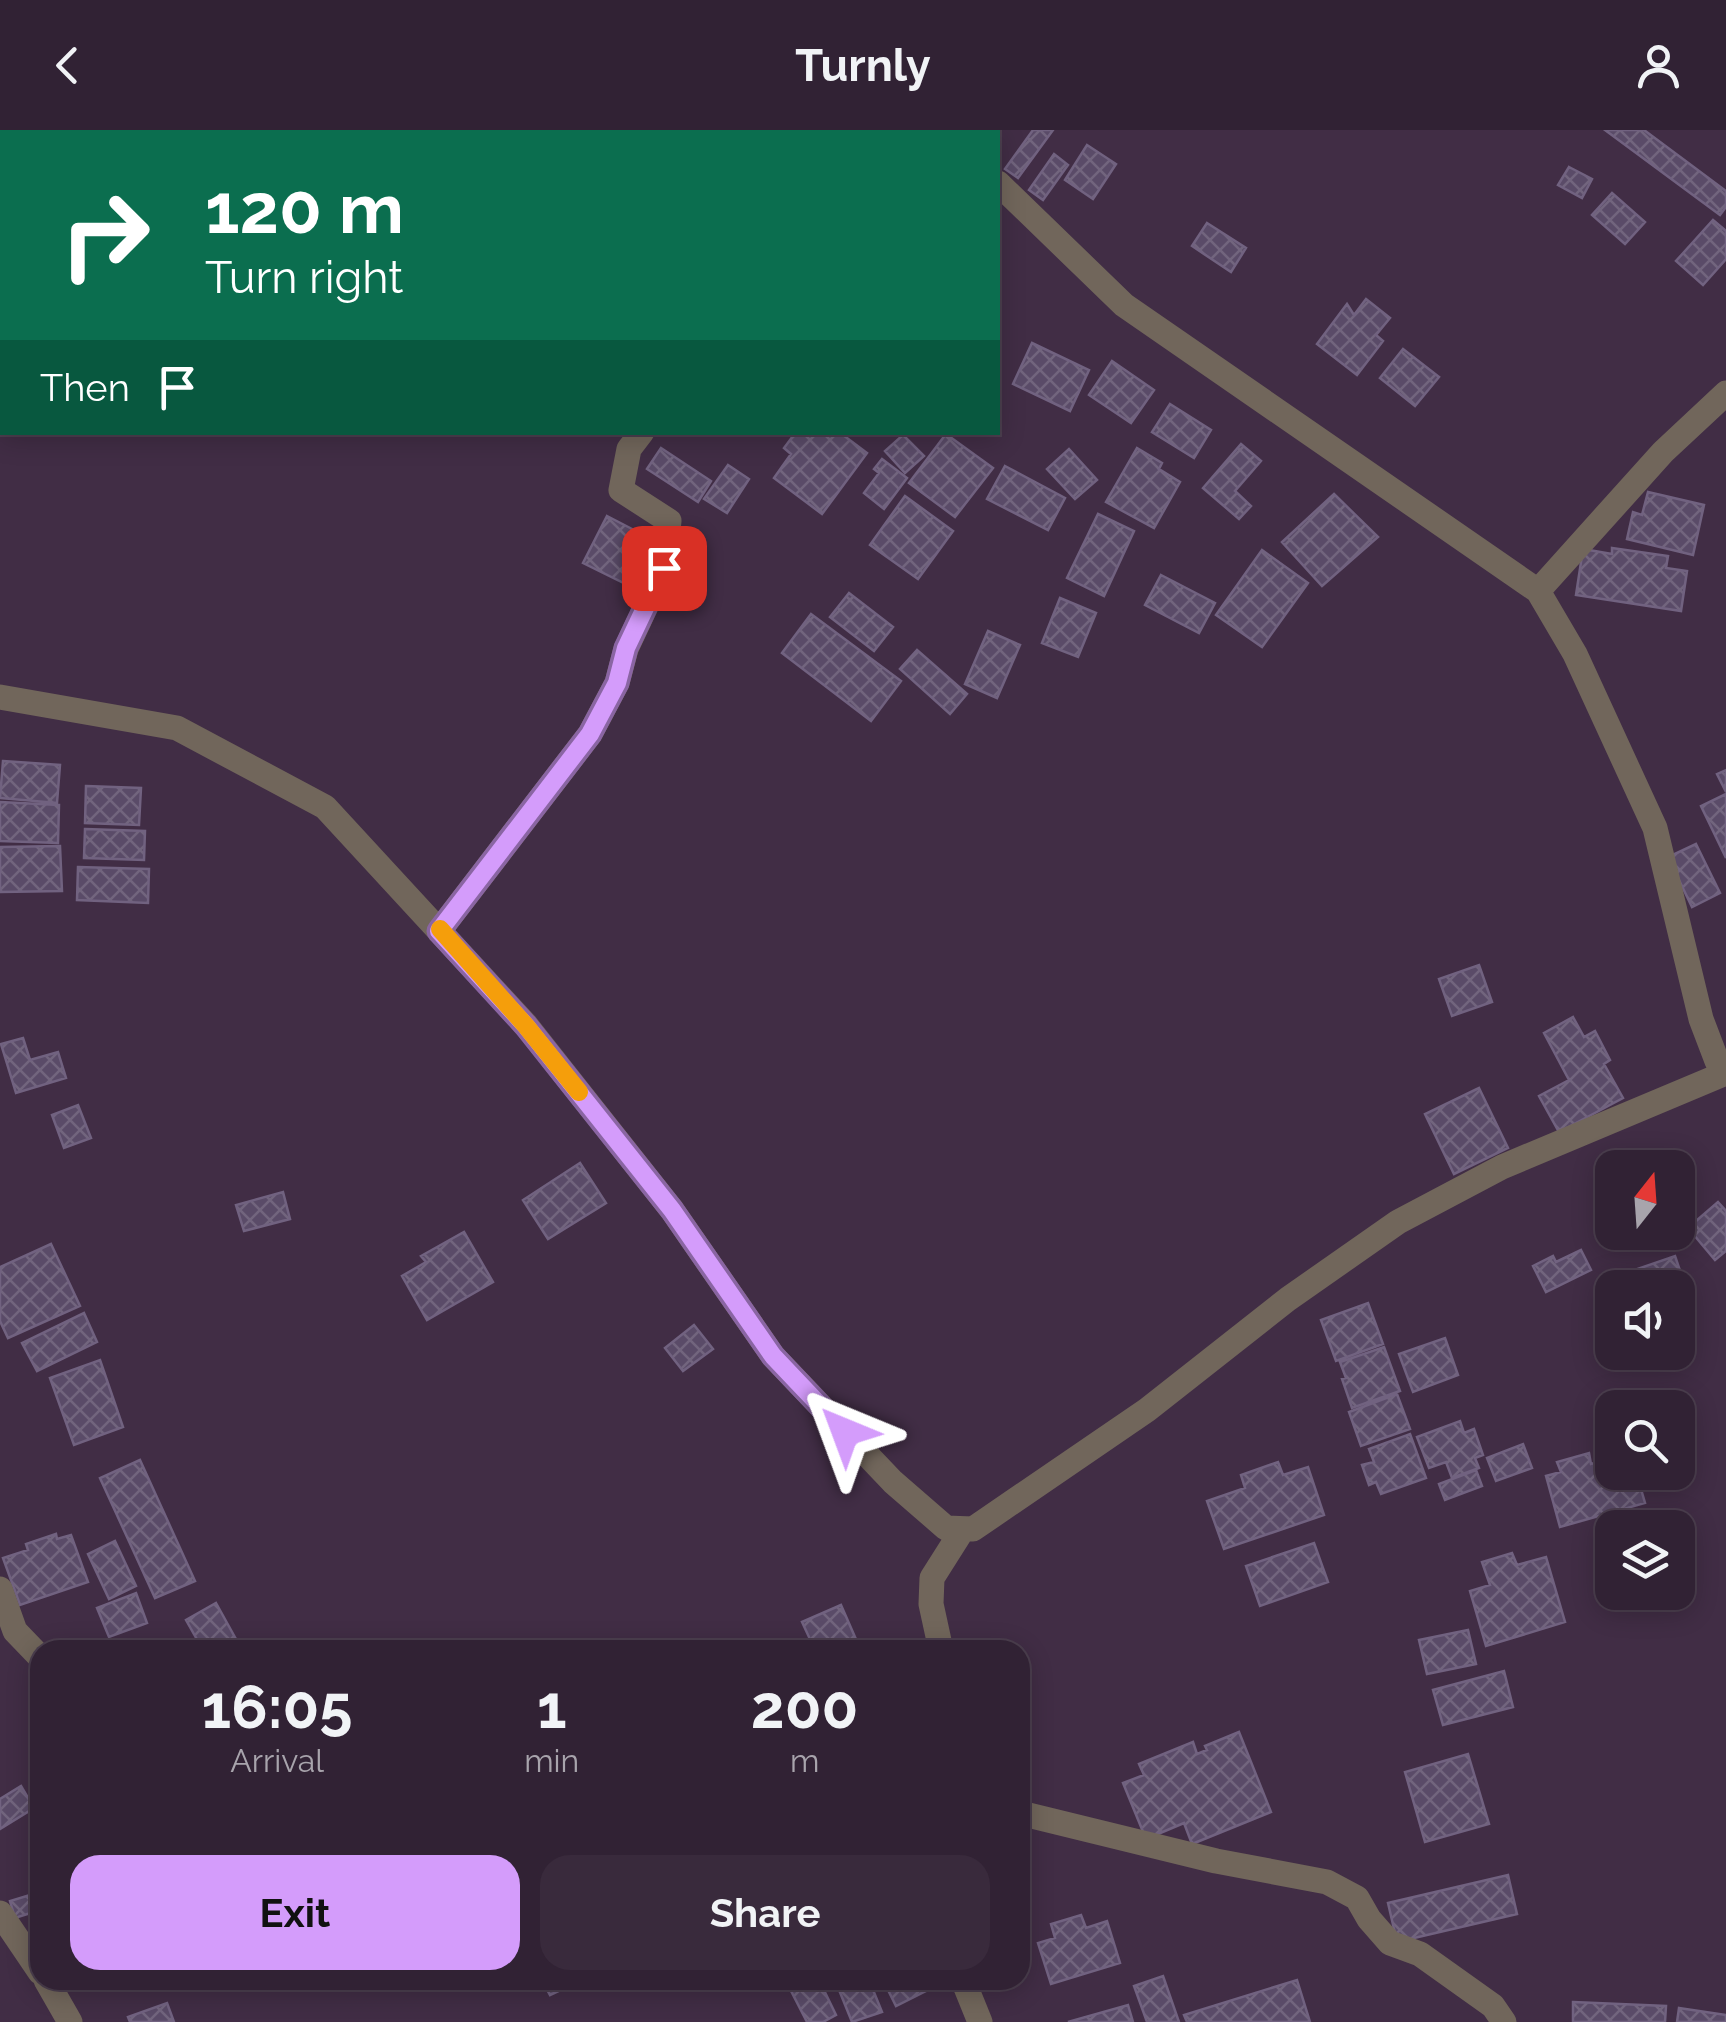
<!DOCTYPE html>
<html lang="en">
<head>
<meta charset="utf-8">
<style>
	:root { --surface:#312234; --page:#392a3c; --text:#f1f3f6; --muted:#a8a4ac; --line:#4c3f4f; --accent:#d49cfb }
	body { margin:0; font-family:Raleway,sans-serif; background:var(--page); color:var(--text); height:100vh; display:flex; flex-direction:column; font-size:38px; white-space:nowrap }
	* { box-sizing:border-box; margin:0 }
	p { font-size:32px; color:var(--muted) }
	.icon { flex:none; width:55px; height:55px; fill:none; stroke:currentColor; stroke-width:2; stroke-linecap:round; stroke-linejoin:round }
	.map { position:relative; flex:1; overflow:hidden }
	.sheet { position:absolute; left:30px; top:1510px; width:1000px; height:350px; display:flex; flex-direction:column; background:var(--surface); border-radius:30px; box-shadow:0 5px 25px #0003,0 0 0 2px var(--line) }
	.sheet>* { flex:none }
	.hud { position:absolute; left:0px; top:0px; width:1000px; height:305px; box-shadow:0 5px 25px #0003,0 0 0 2px var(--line); background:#0b6e4f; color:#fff; overflow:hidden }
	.needle { width:65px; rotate:17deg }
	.buttons { position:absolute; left:1595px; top:1020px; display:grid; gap:20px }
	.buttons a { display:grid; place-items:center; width:100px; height:100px; border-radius:20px; background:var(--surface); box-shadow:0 5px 25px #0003,0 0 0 2px var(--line); font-size:50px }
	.pin { position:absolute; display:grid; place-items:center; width:85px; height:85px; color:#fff; margin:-42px; border-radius:20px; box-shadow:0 5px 15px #0006 }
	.me { position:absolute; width:110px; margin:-55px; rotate:316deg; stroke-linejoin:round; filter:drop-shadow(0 0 8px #0008) }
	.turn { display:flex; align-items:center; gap:35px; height:210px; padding:0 40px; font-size:45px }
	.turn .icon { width:130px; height:130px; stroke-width:2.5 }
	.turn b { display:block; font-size:70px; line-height:85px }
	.then { display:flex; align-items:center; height:95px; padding:0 40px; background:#0003; gap:20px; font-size:38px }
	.eta { display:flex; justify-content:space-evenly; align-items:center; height:170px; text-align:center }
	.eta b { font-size:60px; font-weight:700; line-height:70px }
	.action { display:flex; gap:20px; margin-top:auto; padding:20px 40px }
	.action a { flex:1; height:115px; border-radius:30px; background:var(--accent); color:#111; font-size:40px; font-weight:700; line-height:115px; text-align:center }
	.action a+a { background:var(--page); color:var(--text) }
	header { display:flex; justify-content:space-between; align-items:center; height:130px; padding:0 40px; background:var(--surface); font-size:45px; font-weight:700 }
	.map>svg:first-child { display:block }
	.building { fill:url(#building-cross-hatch); stroke:#716280; stroke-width:2.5 }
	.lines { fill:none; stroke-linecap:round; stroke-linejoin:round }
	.street { stroke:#71665b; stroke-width:25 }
	.route-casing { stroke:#8a65a3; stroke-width:25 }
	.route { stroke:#d49cfb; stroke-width:18 }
	.slow { stroke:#f59e0b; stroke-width:18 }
</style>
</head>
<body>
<header><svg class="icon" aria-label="back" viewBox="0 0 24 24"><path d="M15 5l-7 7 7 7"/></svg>Turnly<svg class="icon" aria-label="person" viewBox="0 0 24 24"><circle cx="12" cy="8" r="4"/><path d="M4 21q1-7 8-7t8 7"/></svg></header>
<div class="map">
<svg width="1726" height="1892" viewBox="0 0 1726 1892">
	<defs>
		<pattern id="building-cross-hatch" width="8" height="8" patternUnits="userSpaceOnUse" patternTransform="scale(2.5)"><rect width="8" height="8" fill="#5a4b68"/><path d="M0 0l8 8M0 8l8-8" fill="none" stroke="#72657e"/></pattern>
	</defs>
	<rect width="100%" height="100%" fill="#412d45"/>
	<path class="building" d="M587,0h66l-1,2z
		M1033,0h20l-35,48 -13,-9z
		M1605,0h39l82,61v16l-6,8z
		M1087,15l29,19 -23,35 -28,-19z
		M1054,24l14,11 -25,35 -14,-10z
		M1569,37l23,12 -10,19 -24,-13z
		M1612,63l33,29 -20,22 -33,-29z
		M1713,90l13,11v28l-23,26 -27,-24z
		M1207,93l39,25 -15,24 -39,-26z
		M1366,169l24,19 -14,17 7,6 -26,34 -40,-31 30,-40 7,11z
		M1032,213l57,27 -19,41 -57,-27z
		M1403,219l36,28 -24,29 -35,-28z
		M1112,231l42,29 -23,33 -42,-28z
		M1170,274l41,26 -17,28 -42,-26z
		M796,302h43l28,21 -45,61 -48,-36 17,-24 -7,-6z
		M946,304l47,34 -38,49 -46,-34z
		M903,305l21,21 -19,17 -20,-22z
		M1241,314l20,17 -26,30 16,15 -12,13 -36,-31z
		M661,318l50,33 -13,21 -51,-33z
		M1137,318l25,15 -3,6 21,13 -26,46 -48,-26z
		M1069,319l28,31 -22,19 -28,-30z
		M882,329l25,19 -23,31 -20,-16 15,-20 -5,-4z
		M728,335l21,14 -22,34 -23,-14z
		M1005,336l60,32 -17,32 -61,-31z
		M1648,362l56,13 -11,50 -66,-16 6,-27 9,3z
		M1334,364l44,43 -56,49 -40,-44z
		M905,366l48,35 -35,48 -48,-34z
		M1098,384l36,17 -30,65 -37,-18z
		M607,386l52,27 -23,46 -53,-26z
		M1612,418l56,8 -2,12 21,3 -6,40 -105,-16 7,-46 29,5z
		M1262,420l46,33 -46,64 -46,-32z
		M1161,445l54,28 -16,30 -54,-28z
		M849,463l44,34 -19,24 -44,-34z
		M1060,468l36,15 -18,44 -36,-14z
		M811,484l90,67 -30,40 -89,-68z
		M988,501l32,14 -23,53 -32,-14z
		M917,520l50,44 -17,20 -50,-45z
		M3,631l57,4 -3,38 -57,-5z
		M1726,640v22l-9,-18z
		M86,656l55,2 -2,37 -54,-2z
		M1726,664v64l-25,-52z
		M0,672l59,3 -1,38 -58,-2z
		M85,699l60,2 -1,29 -60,-2z
		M1696,714l24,49 -28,14 -24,-50z
		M60,716l2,45 -62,1v-45z
		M78,737l71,2 -1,34 -71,-3z
		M1479,835l13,37 -40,14 -13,-37z
		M1573,887l11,20 11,-6 15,29 -6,4 19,34 -64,34 -20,-36 30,-16 -25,-47z
		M23,908l7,22 28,-8 8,26 -50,15 -15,-49z
		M1479,958l29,60 -54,26 -29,-60z
		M78,975l13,33 -27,10 -12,-33z
		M580,1033l26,40 -58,36 -25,-39z
		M283,1062l7,27 -46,12 -8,-26z
		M1718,1072l8,9v40l-11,9 -27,-32z
		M464,1102l29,50 -66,38 -25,-44 24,-14 -5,-6z
		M51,1114l29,62 -72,32 -8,-17v-54z
		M1581,1120l10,20 -45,22 -13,-26 20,-10 3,6z
		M1675,1126l17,50 -14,6v-24h-53l-5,-13z
		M1368,1173l15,41 -47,17 -15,-41z
		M84,1183l13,29 -60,29 -15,-28z
		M694,1195l19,24 -30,22 -18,-23z
		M1445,1208l13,37 -45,17 -14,-38z
		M1384,1217l16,44 -48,17 -10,-29 4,-1 -6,-16z
		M100,1230l23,67 -49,18 -24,-67z
		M1397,1264l13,35 -49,17 -12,-34z
		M1460,1291l4,12 10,-4 9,26 -8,3 4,10 -27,10 -6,-16 -17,6 -12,-31z
		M1410,1304l16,44 -45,16 -5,-12 -7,3 -7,-20 12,-3 -5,-13z
		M1523,1314l9,24 -36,13 -9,-23z
		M1589,1323l2,11 21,-6v14h24l9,31 -85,24 -14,-51 15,-4 -4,-10z
		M140,1330l55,121 -40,17 -55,-120z
		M1278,1332l5,13 25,-8 16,48 -100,34 -17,-48 38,-13 -4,-13z
		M1476,1340l6,16 -37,14 -6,-16z
		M56,1404l1,5 14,-4 17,47 -68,23 -17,-47 25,-8 -2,-6z
		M115,1411l21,45 -27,13 -21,-45z
		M1314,1413l14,39 -68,24 -14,-40z
		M1512,1423l5,12 29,-8 19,65 -79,24 -16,-55 20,-6 -8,-23z
		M136,1463l11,30 -38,14 -12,-29z
		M216,1473l26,47h-39l-17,-30z
		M841,1475l17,39 -13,6h-30l-13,-28z
		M1468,1500l8,34 -49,10 -8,-34z
		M1504,1541l9,36 -70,18 -10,-35z
		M1239,1602l32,80 -79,32 -8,-21 -38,16 -23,-56 21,-8 -5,-11 54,-22 4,12 10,-4 -2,-4z
		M1468,1624l21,70 -64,18 -20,-70z
		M21,1656l13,22 -34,21v-30z
		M1508,1745l9,39 -120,28 -9,-39z
		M40,1762v18l-25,8 -5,-17z
		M1081,1785l5,13 21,-7 13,42 -69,21 -13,-41 17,-5 -4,-14z
		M1163,1846l16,46h-32l-13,-36z
		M542,1850h40l-32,15z
		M798,1850h21l17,35 -13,7h-16l-19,-37z
		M835,1850h34l13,32 -30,10z
		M883,1850h42l5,9 -34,17z
		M1297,1850l13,42h-123l-3,-7z
		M1573,1872l93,4 -1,16h-92z
		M167,1873l7,19h-44l-2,-5z
		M1128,1875l5,17h-65z
		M1679,1878l47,7v7h-49z"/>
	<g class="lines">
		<path class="street" d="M946,0l2,2
			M665,2l1,-2
			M923,2l3,-2
			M998,53l126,122 414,286 37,63 80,174 46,191 16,42 9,4
			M1538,461l125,-139 63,-59
			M0,567l177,31 148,79 201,218 146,185 101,146 120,126 53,46 27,1 174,-119 141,-111 110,-77 104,-55 224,-94
			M439,801l151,-197 27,-51 9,-34 38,-81 5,-47 -48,-31 8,-41 13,-17
			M0,1459l15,42 25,26
			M941,1520l-10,-46 1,-26 31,-49
			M1020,1683l196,48 111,21 30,16 12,21 21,24 30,11 73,52 11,16
			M0,1783l40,59
			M46,1850l24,42
			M963,1850l17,42"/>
	</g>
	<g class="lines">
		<g class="route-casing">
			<path id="route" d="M664,438l-38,80 -9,35 -27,51 -151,197 87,95 146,184 101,146 72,76"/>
		</g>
		<use href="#route" class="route"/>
		<path class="slow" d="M440,799l86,97 53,66"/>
	</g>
</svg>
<div class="buttons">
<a><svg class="needle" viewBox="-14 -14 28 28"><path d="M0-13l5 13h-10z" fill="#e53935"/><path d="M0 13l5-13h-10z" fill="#a8a4ac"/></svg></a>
<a><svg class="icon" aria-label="sound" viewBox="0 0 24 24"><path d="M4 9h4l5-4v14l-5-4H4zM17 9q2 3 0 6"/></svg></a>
<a><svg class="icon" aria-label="search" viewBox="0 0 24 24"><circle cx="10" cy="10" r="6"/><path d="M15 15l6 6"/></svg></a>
<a><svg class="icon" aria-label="layers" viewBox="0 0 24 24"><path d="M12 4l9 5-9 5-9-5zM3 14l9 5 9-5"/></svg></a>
</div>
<div class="pin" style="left:664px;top:438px;background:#d93025"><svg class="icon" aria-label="arrive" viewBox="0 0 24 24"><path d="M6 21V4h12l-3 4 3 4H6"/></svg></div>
<svg class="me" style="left:845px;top:1302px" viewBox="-20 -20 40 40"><path d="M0-17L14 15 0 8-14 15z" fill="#d49cfb" stroke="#fff" stroke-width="4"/></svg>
<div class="hud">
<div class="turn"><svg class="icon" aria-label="right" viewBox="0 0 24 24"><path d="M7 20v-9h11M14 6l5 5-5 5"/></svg><div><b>120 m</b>Turn right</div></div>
<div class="then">Then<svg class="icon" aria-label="arrive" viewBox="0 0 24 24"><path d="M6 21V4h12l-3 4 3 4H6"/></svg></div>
</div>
<section class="sheet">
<div class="eta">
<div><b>16:05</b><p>Arrival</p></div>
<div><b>1</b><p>min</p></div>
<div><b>200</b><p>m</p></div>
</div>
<div class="action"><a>Exit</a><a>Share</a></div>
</section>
</div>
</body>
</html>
